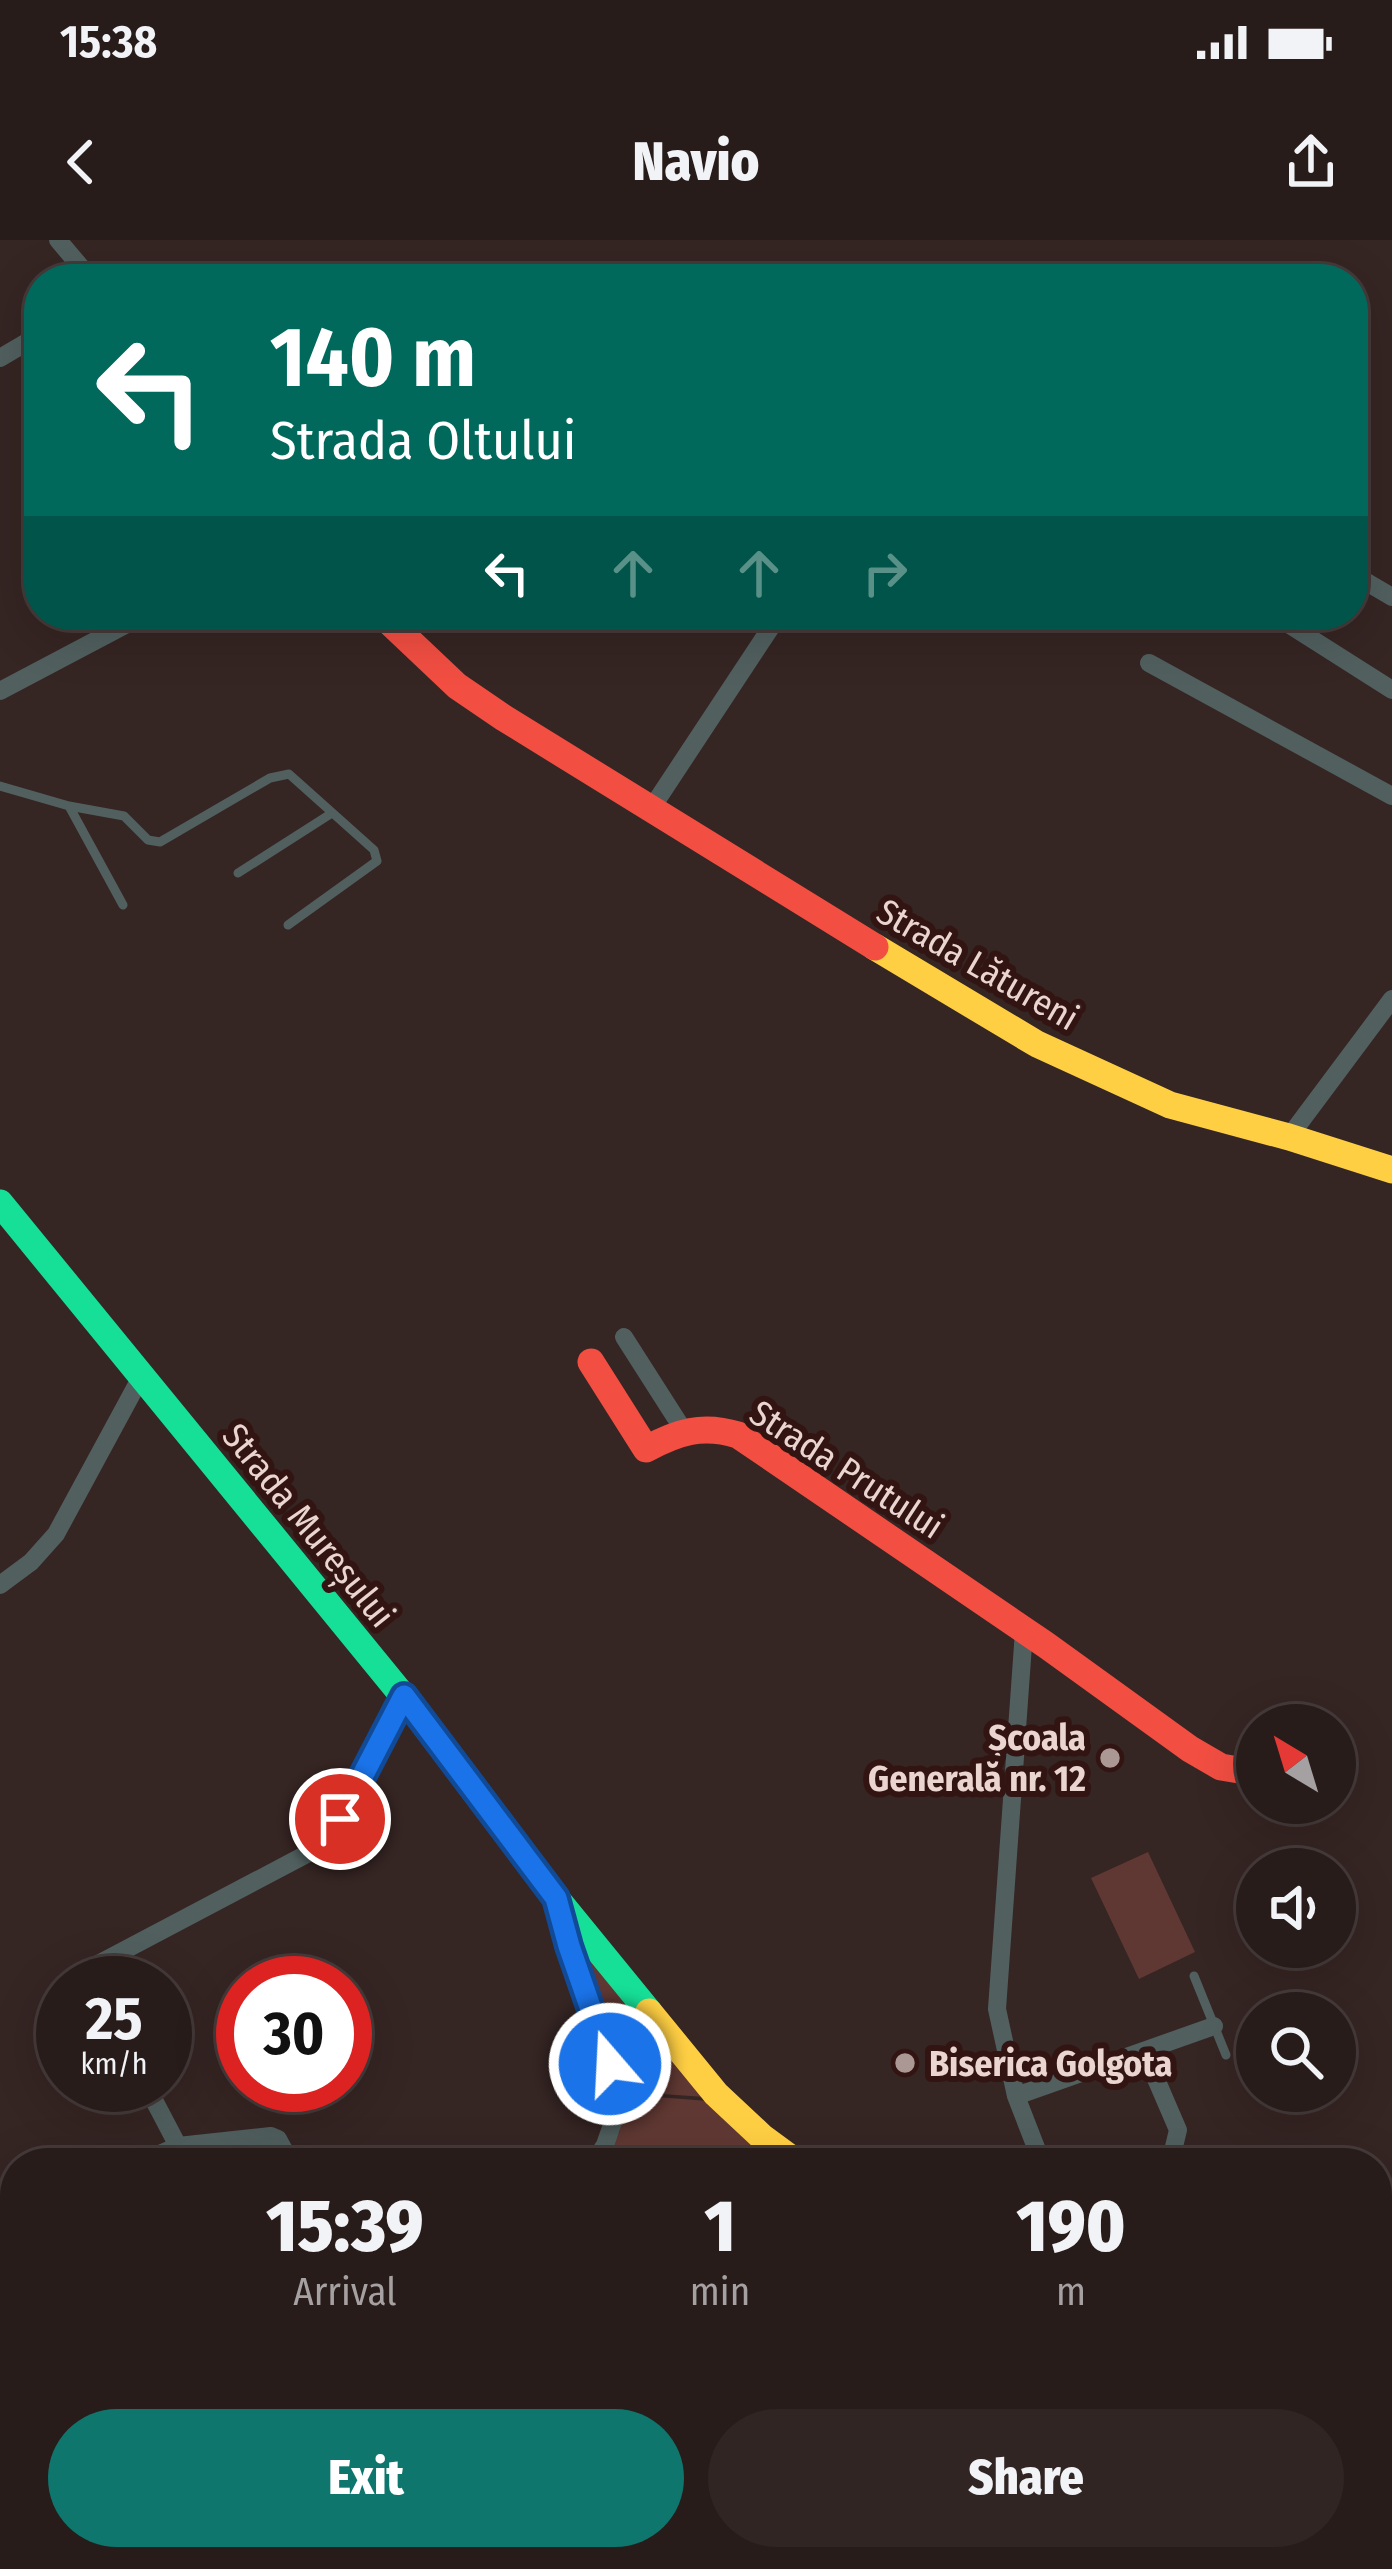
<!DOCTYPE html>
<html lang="en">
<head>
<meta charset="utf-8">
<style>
	:root { --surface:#281c1a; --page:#302523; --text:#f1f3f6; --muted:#a5a1a2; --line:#443a39; --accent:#0f766e }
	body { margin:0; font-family:"Fira Sans Condensed",sans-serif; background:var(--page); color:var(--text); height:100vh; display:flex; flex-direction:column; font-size:45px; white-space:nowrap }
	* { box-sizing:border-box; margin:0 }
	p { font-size:39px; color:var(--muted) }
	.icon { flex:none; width:66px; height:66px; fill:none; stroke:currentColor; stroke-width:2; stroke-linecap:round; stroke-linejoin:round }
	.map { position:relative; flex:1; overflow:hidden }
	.side { position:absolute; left:0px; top:1908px; width:1392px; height:423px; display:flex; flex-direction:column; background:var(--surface); border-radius:48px 48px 0 0; box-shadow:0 12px 48px #0002,0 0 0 3px var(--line) }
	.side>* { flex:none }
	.guide { position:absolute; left:24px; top:24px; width:1344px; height:366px; border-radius:48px; box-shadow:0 12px 48px #0002,0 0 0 3px var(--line); background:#00695c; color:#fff; overflow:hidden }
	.needle { width:78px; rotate:322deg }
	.fabs { position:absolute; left:1236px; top:1464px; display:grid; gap:24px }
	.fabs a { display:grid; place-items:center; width:120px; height:120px; border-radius:50%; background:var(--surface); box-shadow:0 12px 48px #0002,0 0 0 3px var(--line); font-size:60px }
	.speed { position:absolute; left:36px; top:1716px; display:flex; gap:24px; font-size:60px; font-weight:700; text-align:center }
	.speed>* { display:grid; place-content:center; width:156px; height:156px; border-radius:50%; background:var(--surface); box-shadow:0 12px 48px #0002,0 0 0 3px var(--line); line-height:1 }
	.speed small { font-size:30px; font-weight:400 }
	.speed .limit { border:18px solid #d22; background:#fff; color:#111 }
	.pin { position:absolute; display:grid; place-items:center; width:102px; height:102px; color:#fff; margin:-51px; border:6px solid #fff; border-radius:50%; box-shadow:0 3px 12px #0007 }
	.me { position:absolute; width:132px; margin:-66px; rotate:341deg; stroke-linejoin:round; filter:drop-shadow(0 0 9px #0008) }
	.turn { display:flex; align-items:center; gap:42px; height:252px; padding:0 48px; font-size:54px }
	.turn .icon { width:156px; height:156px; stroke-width:2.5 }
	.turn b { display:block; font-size:84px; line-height:102px }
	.lanes { display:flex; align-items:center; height:114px; padding:0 48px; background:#0003; justify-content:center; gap:60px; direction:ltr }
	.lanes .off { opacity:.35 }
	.eta { display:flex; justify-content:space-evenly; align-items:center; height:204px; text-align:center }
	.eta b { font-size:72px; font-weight:800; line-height:84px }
	.action { display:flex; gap:24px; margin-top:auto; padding:24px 48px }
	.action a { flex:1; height:138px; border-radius:72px; background:var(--accent); color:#fff; font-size:48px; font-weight:800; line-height:138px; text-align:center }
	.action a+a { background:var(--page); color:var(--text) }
	.status { display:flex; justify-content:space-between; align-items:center; height:84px; padding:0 60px; background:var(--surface); direction:ltr }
	.status svg { height:33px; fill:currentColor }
	header { display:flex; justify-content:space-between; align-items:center; height:156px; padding:0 48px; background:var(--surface); font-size:54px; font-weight:800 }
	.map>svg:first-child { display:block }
	.green { fill:#603833 }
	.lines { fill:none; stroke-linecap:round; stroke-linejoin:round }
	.lane { stroke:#515f5f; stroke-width:9 }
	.street { stroke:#515f5f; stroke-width:18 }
	.fast { stroke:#16e098; stroke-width:27 }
	.slow { stroke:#ffcf43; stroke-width:27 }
	.jam { stroke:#f24e42; stroke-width:27 }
	.route-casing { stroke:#114b97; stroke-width:30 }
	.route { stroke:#1a73e8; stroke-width:21 }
	.poi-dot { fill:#ab9794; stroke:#321512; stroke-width:4.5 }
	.labels { text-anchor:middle; stroke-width:12; stroke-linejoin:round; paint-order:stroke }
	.street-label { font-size:36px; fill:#ead5d1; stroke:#321512 }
	.poi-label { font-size:36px; font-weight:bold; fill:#ead5d1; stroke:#321512; text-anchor:end }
</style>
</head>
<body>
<div class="status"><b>15:38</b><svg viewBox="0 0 49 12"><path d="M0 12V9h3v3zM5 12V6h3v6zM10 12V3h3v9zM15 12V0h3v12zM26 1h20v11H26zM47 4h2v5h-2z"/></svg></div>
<header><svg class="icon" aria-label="back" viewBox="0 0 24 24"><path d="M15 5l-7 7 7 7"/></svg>Navio<svg class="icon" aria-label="share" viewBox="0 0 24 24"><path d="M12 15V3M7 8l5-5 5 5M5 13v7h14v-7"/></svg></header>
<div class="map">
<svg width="1392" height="2329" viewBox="0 0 1392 2329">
	<rect width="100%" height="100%" fill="#352523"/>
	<path class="green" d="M1148,1612l47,100 -56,27 -48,-101z
		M578,1703l127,154 -86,-6z
		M619,1854l89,7 50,51v11h-153l15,-33z
		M15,2273v43h1161l2,13h-1178v-49z"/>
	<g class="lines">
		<path class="lane" d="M0,546l69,20 54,99
			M69,566l55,10 24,24 12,2 110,-64 19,-4 85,76 3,11 -89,64
			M238,633l94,-60
			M1194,1736l32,79"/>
		<path class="street" d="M58,0l33,39
			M0,118l39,-23
			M1353,334l39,23
			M1274,375l118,75
			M1149,423l243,133
			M0,451l144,-76
			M651,569l128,-194
			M1289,897l103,-138
			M624,1097l60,94
			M0,1345l31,-23 25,-28 85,-157
			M1024,1391l-27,378 19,87 26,67
			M1335,1519l9,-1
			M559,1669l55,172v38l-9,26 -12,18
			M92,1743l-7,-12 235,-124 20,-28 63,-123
			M1144,1811l34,79 -6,25 3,8
			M146,1845l32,61
			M1016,1856l198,-70
			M139,1923l39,-17 93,-10 7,3 13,24
			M0,1989l15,-7
			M0,2142l15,28
			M0,2280l15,-7
			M1176,2316l2,13"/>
		<path class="fast" d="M0,963l403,493 153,202 93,114"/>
		<path class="slow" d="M875,707l162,97 133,61 119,32 103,33
			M649,1772l67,82 47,44 34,25"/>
		<path class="jam" d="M382,375l75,71 47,32 371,229
			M591,1122l55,87c32,-17 56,-25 92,-14l308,210 144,104 31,18 18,3 18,-2"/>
	</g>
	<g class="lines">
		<g class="route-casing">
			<path id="route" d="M340,1579l64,-123 152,202 13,48 41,118"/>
		</g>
		<use href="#route" class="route"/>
	</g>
	<g class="poi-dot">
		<circle cx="1110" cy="1518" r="12"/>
		<circle cx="905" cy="1823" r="12"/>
	</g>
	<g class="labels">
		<g class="street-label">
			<text transform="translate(978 724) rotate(30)" y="13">Strada Lătureni</text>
			<text transform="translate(847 1229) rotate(33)" y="13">Strada Prutului</text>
			<text transform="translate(309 1285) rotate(51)" y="13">Strada Mureșului</text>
		</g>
		<g class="poi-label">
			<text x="1086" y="1510">Școala<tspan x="1086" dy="41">Generală nr. 12</tspan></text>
			<text x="929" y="1836" text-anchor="start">Biserica Golgota</text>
		</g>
	</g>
</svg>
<div class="fabs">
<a><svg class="needle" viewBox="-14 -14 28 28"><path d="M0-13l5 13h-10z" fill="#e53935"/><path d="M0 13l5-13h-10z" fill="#a5a1a2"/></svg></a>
<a><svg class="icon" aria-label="sound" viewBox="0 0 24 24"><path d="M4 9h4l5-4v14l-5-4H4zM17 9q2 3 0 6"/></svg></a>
<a><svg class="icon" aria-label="search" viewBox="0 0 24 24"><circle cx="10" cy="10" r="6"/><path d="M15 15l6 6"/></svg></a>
</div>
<div class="speed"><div>25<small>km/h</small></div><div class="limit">30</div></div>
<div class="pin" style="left:340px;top:1579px;background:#d93025"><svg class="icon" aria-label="arrive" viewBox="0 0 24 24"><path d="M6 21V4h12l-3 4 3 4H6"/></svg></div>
<svg class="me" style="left:610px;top:1824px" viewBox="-20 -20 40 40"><circle r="17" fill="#1a73e8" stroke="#fff" stroke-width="3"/><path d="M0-11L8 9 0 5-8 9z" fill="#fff"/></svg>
<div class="guide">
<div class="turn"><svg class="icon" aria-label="left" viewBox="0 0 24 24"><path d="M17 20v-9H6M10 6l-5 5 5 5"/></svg><div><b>140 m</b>Strada Oltului</div></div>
<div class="lanes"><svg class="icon" aria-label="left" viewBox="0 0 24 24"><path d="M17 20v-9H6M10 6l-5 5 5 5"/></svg><svg class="icon off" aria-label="ahead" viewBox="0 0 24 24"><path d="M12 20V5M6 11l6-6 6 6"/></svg><svg class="icon off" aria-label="ahead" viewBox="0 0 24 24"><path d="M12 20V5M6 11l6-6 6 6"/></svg><svg class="icon off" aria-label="right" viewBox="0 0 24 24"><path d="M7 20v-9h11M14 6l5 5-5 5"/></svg></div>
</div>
<section class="side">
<div class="eta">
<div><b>15:39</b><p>Arrival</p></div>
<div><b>1</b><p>min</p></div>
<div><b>190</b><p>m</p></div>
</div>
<div class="action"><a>Exit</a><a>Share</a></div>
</section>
</div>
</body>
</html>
